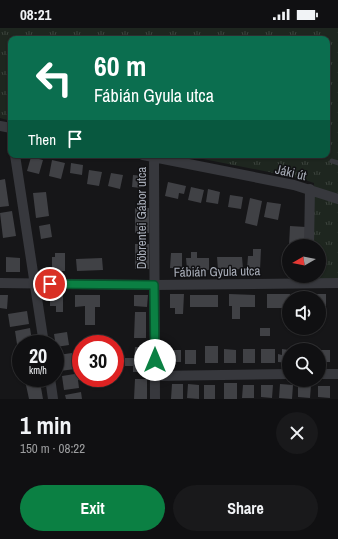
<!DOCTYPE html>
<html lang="en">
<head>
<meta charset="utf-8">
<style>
	:root { --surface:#101012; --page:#19191b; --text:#f1f3f6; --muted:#9c9d9f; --line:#303032; --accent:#0b8043 }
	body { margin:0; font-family:"Archivo Narrow",sans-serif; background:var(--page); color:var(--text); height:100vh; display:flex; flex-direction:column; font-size:15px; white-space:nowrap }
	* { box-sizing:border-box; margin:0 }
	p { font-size:13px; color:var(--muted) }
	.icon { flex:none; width:22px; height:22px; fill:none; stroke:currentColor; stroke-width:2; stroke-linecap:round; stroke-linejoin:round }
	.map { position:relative; height:371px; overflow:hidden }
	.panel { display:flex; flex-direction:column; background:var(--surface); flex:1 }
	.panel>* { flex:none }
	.top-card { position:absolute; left:8px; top:8px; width:322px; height:122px; border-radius:8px; box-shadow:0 1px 3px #0004,0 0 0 1px var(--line); background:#0b6e4f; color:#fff; overflow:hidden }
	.needle { width:26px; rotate:261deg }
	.fabs { position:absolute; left:282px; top:211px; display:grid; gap:8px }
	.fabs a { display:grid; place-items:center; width:44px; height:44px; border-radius:50%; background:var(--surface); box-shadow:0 1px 3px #0004,0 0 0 1px var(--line); font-size:20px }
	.speed { position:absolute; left:12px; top:307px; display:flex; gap:8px; font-size:20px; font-weight:700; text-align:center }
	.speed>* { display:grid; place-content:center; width:52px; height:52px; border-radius:50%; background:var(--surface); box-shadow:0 1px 3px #0004,0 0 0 1px var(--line); line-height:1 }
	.speed small { font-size:10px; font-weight:400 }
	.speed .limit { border:6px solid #d22; background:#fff; color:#111 }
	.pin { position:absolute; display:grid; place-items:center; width:34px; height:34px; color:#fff; margin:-17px; border:2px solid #fff; border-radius:50%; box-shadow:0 1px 4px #0007 }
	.me { position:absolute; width:44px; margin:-22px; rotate:0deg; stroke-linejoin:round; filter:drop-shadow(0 0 3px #0008) }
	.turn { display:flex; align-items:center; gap:14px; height:84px; padding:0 20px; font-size:18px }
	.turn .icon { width:52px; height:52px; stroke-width:2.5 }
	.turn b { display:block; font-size:28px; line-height:34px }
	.then { display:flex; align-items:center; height:38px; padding:0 20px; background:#0003; gap:8px; font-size:15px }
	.round { display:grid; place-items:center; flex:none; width:42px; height:42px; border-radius:21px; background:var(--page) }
	.headline { display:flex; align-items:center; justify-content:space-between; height:68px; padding:0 20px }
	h1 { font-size:24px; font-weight:800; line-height:30px }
	.button { display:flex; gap:8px; margin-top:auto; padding:8px 20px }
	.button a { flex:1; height:46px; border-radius:24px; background:var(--accent); color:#fff; font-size:16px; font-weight:800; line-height:46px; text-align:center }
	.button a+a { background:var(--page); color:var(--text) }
	.status { display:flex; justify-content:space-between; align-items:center; height:28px; padding:0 20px; background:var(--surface); direction:ltr }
	.status svg { height:11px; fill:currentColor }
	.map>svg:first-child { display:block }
	.grass { fill:url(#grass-tufts) }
	.building { fill:#404145 }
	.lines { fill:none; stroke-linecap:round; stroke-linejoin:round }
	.service { stroke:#37383d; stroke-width:5 }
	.minor { stroke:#37383d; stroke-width:10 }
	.route-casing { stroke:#07532c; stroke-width:10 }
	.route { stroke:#0b8043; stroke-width:7 }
	.labels { text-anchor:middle; stroke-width:3; stroke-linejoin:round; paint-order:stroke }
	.street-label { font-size:13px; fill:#a8adb8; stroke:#111113 }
</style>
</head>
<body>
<div class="status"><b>08:21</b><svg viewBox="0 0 49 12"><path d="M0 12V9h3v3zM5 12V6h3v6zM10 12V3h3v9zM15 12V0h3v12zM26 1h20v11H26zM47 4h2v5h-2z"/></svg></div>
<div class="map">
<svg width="338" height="371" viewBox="0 0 338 371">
	<defs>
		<pattern id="grass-tufts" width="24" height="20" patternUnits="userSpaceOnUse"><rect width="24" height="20" fill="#1e261f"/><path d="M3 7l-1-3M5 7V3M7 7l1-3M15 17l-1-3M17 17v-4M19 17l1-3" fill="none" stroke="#3c433d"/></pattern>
	</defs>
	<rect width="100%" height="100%" fill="#161618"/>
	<path class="grass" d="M0,0h338v254l-24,1v-7h5v-30h-5v-63l-15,-5 -116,-23h144v-116h-316v82l-11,-3z"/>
	<path class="building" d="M31,129l12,3 -4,14 -12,-3z
		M52,132l13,3 -4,16 -12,-3z
		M71,135l12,2 -1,10 -12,-2z
		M89,142l13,2 -3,14 -12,-2z
		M111,145l12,2 -3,14 -12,-3z
		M133,147l10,1 -2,12 -9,-1z
		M5,151l4,27 -9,1v-27z
		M168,154l18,4 -2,8 -5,-1 -1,6 -13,-3z
		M191,159l13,3 -3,13 -13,-3z
		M208,161l12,3 -2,12 -12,-2z
		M46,164l3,24 -13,2 -3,-25z
		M230,167l13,2 -2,12 -13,-2z
		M250,170l12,3 -5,25 -12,-3z
		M267,174l14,2 -3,16 -14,-3z
		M135,180h14v25h-14z
		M12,183l4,25 -13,2 -3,-25z
		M50,196l2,13 -11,2 -2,-13z
		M290,198l16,1 -1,19h-16z
		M135,216h14v25h-14z
		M253,221h8l-1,21 -13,-1 1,-13h5z
		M191,224h6v6h12v12h-22l-1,-12h5z
		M55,225h10v18h-13v-14h3z
		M171,225h11v15h-12z
		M284,228h5v10l-5,-1z
		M6,229l14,1v14h-14z
		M217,229h25l1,12 -25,1z
		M102,230l1,12 -26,1 -1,-12z
		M50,266l13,1v17h-7v-6h-6z
		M170,266h14l-1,20h-8v-6h-5z
		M229,266l26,1v12h-15v12h-8v-13h-3z
		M267,266h23l-1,14h-22z
		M303,266h23v12h-7v-8h-16z
		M0,267h8l-1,14 -7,-1z
		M75,267h25v12h-5v18h-10v-19l-10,1z
		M134,267h14l-1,12 -13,-1z
		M190,267h28v12h-28z
		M27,283l2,13 -19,3 -2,-13z
		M135,284h11v26h-12z
		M30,300l2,13 -15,3 -2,-13z
		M260,300h10v8h-10z
		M67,304l2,13 -13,2 -2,-13z
		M205,318h13v17h-13z
		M135,319h11l-1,25h-12v-6h-8v-8h9z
		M224,321l12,1v13h-12z
		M243,321h12v14h-12z
		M261,321h14v14h-14z
		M282,321l7,1v13l-11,-1v-8l4,1z
		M169,322h12v12h-12z
		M185,322h11v14h-11z
		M319,322h11v12h-11z
		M72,325l3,16 -15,2 -2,-16z
		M81,345v6l-3,1 1,8 -15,2 -2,-14z
		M135,351h12v20h-13z
		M40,354l3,17h-14l-3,-14z
		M224,355h13v16h-13z
		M172,356h11v15h-12z
		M188,356l11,1v14l-12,-1z
		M280,356l13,1 -1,14 -13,-1z
		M204,357h11v14h-11z
		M243,357h11v13h-12z
		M261,357h12l-1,13 -11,-1z
		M298,357h13l-1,13 -12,-1z
		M318,358h12v12l-12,-1z
		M81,364l1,7h-16l-1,-4z"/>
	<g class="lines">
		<path class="service" d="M332,133l6,2"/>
		<path class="minor" d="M0,98l11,2
			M15,127l29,189
			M143,127l151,30 44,14
			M154,129l1,242
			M309,218l1,-57
			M0,255l154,2 184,-2
			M319,346h19
			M155,348l134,-2
			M50,350l3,21"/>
	</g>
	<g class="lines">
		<g class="route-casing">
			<path id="route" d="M50,256l104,1 1,75"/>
		</g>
		<use href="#route" class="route"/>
	</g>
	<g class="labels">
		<g class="street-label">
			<text transform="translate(291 144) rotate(13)" y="5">Jáki út</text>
			<text transform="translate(141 190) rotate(-90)" y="5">Döbrentei Gábor utca</text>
			<text transform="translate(217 243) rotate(-1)" y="5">Fábián Gyula utca</text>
		</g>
	</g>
</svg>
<div class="fabs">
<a><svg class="needle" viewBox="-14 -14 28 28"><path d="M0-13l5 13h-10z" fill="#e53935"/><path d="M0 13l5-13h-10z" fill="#9c9d9f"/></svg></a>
<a><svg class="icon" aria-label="sound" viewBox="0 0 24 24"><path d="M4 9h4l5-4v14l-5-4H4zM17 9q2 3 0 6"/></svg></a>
<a><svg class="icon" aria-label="search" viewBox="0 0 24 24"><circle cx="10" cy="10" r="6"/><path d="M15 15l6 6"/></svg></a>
</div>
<div class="speed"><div>20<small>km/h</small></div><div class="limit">30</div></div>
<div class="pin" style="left:50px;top:256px;background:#d93025"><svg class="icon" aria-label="arrive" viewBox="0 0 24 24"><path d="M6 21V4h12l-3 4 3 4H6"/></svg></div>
<svg class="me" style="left:155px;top:332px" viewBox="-20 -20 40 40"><circle r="19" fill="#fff"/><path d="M0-13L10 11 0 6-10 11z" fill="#0b8043"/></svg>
<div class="top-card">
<div class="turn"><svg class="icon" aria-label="left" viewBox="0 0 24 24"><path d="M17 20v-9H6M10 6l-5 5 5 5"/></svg><div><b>60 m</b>Fábián Gyula utca</div></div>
<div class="then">Then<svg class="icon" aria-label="arrive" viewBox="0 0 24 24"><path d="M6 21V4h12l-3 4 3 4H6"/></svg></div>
</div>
</div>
<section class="panel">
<div class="headline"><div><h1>1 min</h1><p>150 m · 08:22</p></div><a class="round"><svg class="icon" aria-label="close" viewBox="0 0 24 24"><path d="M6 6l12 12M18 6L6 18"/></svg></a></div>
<div class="button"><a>Exit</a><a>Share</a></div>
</section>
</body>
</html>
